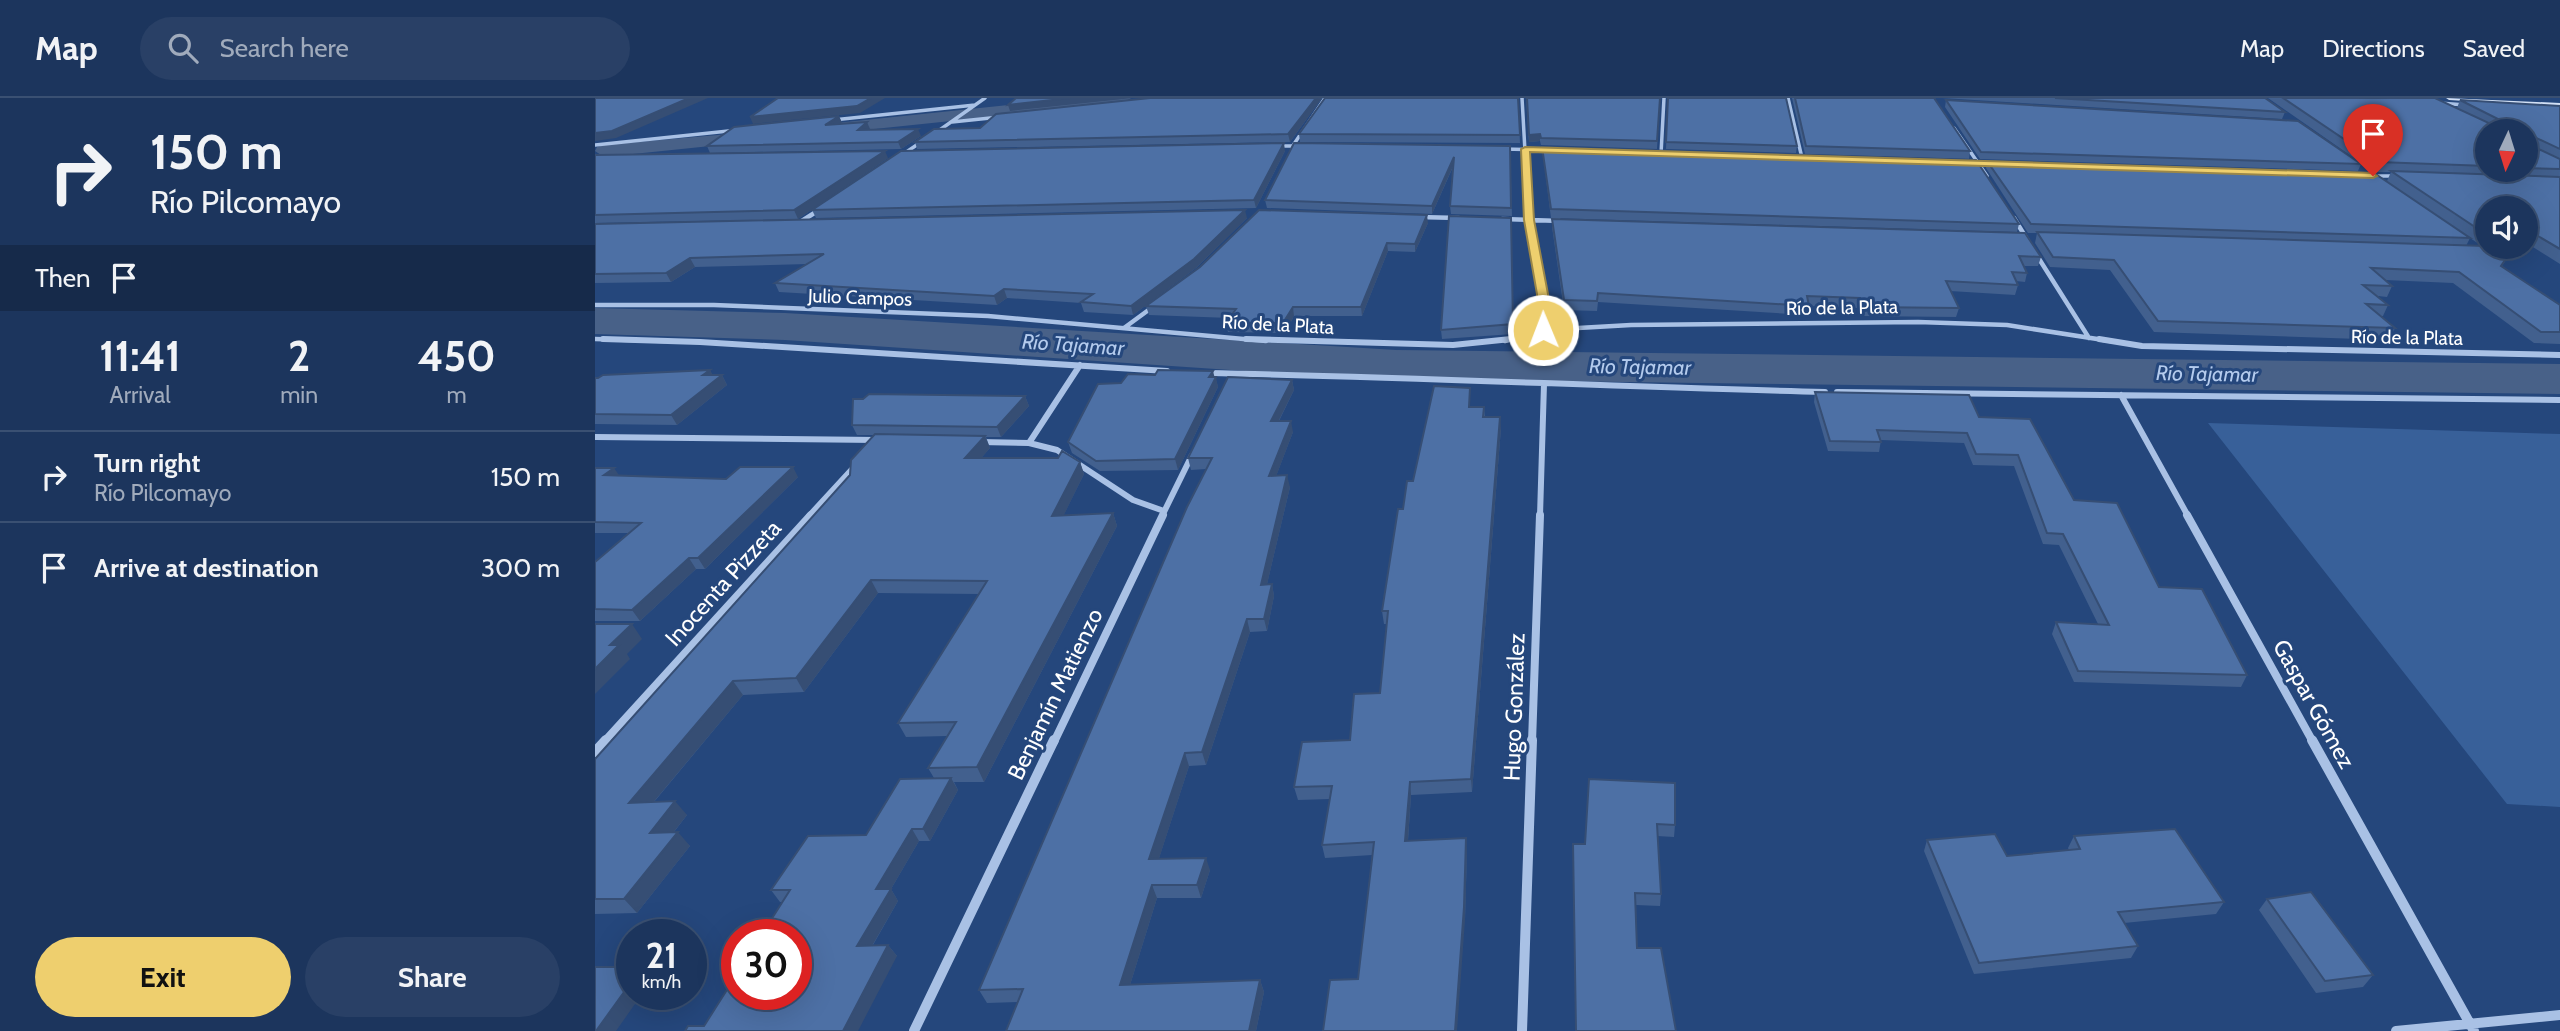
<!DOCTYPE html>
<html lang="en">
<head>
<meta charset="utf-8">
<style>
	:root { --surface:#1c355d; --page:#294066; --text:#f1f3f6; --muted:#a0abbc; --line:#3a5072; --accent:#eecf6e }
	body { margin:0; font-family:Cabin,sans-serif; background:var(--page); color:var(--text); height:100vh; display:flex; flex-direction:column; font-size:26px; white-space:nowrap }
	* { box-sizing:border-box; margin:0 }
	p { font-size:23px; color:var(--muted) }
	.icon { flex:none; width:38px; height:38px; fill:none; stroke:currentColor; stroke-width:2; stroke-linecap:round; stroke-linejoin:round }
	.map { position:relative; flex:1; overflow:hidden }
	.sheet { display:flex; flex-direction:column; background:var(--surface); width:595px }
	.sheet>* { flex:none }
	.guide { background:#1c355d; color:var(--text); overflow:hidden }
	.needle { width:46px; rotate:184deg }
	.tools { position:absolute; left:1880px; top:21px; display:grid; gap:14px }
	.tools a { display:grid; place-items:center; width:63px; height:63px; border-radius:50%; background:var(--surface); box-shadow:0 7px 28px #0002,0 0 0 2px var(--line); font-size:35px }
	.speed { position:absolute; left:21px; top:821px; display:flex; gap:14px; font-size:35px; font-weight:700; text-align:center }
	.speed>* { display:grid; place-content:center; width:91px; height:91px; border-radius:50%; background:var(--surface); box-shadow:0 7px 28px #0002,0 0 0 2px var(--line); line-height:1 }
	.speed small { font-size:18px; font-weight:400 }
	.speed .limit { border:10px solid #d22; background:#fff; color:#111 }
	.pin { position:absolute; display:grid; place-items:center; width:60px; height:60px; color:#fff; margin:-72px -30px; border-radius:50% 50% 50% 0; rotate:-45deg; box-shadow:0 0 7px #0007 }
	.pin .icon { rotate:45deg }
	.me { position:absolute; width:77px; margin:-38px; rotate:359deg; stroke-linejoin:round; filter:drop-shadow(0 0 5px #0008) }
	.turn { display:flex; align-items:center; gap:24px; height:147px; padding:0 35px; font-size:32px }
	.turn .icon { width:91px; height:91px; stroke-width:2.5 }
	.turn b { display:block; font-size:49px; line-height:60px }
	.then { display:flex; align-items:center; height:66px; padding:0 35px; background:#0003; gap:14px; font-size:26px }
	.eta { display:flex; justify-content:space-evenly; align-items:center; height:119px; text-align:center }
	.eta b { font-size:42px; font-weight:800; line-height:49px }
	.cta { display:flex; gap:14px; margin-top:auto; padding:14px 35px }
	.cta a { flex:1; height:80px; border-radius:42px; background:var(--accent); color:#111; font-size:28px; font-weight:800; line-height:80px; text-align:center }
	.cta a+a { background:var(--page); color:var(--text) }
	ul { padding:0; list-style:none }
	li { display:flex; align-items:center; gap:21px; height:91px; padding:0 35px; border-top:2px solid var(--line) }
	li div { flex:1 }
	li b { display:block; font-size:26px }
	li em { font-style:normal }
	header { display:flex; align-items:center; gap:42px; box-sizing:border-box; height:98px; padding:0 35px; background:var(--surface); border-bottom:2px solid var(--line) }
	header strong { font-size:33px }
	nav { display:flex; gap:38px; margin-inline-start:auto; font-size:24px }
	.search { width:490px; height:63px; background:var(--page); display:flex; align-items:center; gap:18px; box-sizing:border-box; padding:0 24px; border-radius:38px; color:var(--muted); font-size:26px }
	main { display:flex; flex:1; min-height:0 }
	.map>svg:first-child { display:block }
	.green { fill:#386099 }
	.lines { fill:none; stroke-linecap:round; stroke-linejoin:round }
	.canal { fill:#486188; fill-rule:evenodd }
	.river { fill:#486188; fill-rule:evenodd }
	.minor-far4 { stroke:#a9c1e5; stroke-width:3.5 }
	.minor-far3 { stroke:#a9c1e5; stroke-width:4.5 }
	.minor-far2 { stroke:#a9c1e5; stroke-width:6 }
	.minor-far1 { stroke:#a9c1e5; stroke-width:8 }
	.minor { stroke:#a9c1e5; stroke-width:10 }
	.secondary { fill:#d2e0f5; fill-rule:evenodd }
	.wall { fill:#42608e; fill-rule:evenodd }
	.shaded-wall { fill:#364e74 }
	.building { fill:#4d70a5; stroke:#364e74; stroke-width:2 }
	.route { fill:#eecf6e; stroke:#9b8748; stroke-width:2 }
	.labels { text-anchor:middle; stroke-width:6; stroke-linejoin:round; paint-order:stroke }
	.far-street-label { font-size:19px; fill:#fff; stroke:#25477c }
	.far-water-label { font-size:21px; font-style:italic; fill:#b4cbed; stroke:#25477c }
	.street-label { font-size:23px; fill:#fff; stroke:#25477c }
</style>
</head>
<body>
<header>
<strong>Map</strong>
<div class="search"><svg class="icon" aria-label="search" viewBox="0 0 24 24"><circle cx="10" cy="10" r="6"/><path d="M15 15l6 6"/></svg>Search here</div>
<nav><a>Map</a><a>Directions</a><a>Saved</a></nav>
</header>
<main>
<section class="sheet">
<div class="guide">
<div class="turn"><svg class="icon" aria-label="right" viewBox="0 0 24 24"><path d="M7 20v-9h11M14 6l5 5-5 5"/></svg><div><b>150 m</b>Río Pilcomayo</div></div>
<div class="then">Then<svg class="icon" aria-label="arrive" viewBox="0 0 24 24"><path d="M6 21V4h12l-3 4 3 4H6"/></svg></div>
</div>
<div class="eta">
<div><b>11:41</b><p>Arrival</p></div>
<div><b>2</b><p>min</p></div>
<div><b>450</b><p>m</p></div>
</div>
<ul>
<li><svg class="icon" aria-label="right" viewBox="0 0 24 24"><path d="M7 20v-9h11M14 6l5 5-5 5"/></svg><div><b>Turn right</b><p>Río Pilcomayo</p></div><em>150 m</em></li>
<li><svg class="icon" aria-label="arrive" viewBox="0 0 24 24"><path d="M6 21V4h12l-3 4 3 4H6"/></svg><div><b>Arrive at destination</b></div><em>300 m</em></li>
</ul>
<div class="cta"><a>Exit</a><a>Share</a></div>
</section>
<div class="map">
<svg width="1965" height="933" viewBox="0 0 1965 933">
	<rect width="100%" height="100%" fill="#25477c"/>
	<path class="green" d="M1613,325l352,11v373l-53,-3z"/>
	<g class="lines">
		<path class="canal" d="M481,0h55l-8,5 -306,32 -9,-5 9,-5z
			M168,33l9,5 -3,4 -165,17 -9,-6 2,-4 7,-2z"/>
		<path class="river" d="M0,210l190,5 611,37 1164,14v30l-1164,-15 -136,-7 -475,-32 -190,-6z"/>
		<path class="minor-far4" d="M927,0l6,107
			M1193,0l14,60
			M1844,5l27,2
			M238,22l142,-15
			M357,24l48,-5
			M1359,30l33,48
			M339,36l51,-36
			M0,47l143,-15
			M680,48h26
			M697,49l33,-49
			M907,51l48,1
			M1066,56l3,-56
			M307,57l22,-15
			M1775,78h26"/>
		<path class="minor-far3" d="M933,105l14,91 1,36
			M823,119l41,1
			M1419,120l14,23
			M907,121l58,2
			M202,126l22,-14
			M1441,156l53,84
			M0,207h119l274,11 278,25
			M529,230l30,-22
			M0,241l70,2
			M910,243l38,-11 88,-5 287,-3 89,3 103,16"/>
		<path class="minor-far2" d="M8,241l97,3 467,29
			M651,241l207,6 58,-6
			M1504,241l43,7 418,9
			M612,275c206,4 412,14 618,19
			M1242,294l723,8
			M1526,297l67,121
			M0,339l282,3
			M385,344l49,1 28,7 76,50 31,11
			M434,345l51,-78
			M214,418l46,-50
			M567,418l30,-61
			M945,418l4,-132"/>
		<path class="minor-far1" d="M1592,417l126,227
			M9,644l207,-227
			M459,644l109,-227
			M937,644l8,-227"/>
		<path class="minor" d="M1717,642l162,291
			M0,654l11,-12
			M319,933l140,-291
			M927,933l10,-291
			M1801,933l164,-16"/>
		<path class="secondary" d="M1851,0l114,5v4l-111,-7z"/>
	</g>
	<path class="wall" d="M555,0h172l-32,44 -373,7 -2,-7 65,-14z
		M923,0l2,45 -220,-1 -1,-8z
		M931,0h134l-3,51 -116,-4 -1,-4 -11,1z
		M1073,0l129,48 -1,7 -130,-4z
		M1197,0h144l-2,1 36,52 -1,8 -164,-5z
		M1347,0h323l20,14 -3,7z
		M1673,0h167l22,10 3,-8 100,6v158l-35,-22v-34h-38v39h28l-13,19 58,39v39l-26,-1 -81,-60 -68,-3 7,6 -5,11 -9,-1 10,9 -5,11h-3l15,12 -6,12 -235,-8 -44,-62 -60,-3 -15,-24 2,-10h-9l-42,-65 1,-7 400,20 4,-9h-17zM1892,33h38v39h-38zM1875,140l12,8h-16z
		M1351,2l415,64 -3,7 -378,-12 -35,-52z
		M244,18l3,7 25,-1 3,7 -1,1 52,6 -20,13 -191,4 -3,-7z
		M915,48l2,70 -61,-2 -1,-8 3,-39 -21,47 -165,-6 -2,-8z
		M947,49l477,77 -2,8 -466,-14z
		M690,53l-29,57 -440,10 -4,-8z
		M0,57l293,3 -90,61 -203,4z
		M652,120l-51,50 -63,47 -49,-3 -3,-9 -74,-5 -10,7 -218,-13 -4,-9 33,-19 -113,3 -24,15 -76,1v-59z
		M916,120l2,116 -71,5 -1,-9z
		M957,121l489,38 -3,9h-14l3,7 -2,9 -9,-1 2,4 -3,10 -65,-4 9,17 -3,9 -95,-1 -3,-8 -49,-2 -2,9 -209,-13 -1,9 -33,-1 -12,-83z
		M833,125l-13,29 -27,-1 -26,65h-68l-9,17 -57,-1 -2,-9 4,-5 -81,-3 -3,-9z
		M115,272l2,5h10l5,10 -50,40 -82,-1v-46z
		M620,279l3,10 -40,83 -78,1 -28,-18 -4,-11 53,-59z
		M697,282l2,10 -15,31 14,11 -17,44 14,11 -23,97h5l2,12 -7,35 -17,1 -44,133 -17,1 -30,92 51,12 -9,28h-44l-27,87 130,-5 4,12 -8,39h-250l12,-29 -31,1 -8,-13 227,-521 -15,1 -3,-12z
		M875,290v19h14l1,10 16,11 -29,364 -61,3 -3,46 59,10 -2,69 -107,59 14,-124 -47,3 -3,-13 8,-46 -32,1 -4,-13 56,-47 30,-47 7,-69h-3l-2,-13 21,-102 10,-28z
		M1220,294l164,25 95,83 173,175 -6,12 -167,-5 -22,-48 4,-12 42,2 -39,-79 -16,-1 -29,-78 -41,-1 -9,-22 -83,-3 -2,12 -51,-1 -14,-49z
		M430,298l4,10 -28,31h-15l4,11 -9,10 99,4 4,12 -21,42 50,-3 4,13 -133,256h-30l4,8 -28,51h-11l-28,48 7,12 -25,44h15l9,11 -193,70 78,-124h-2l-9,-12 95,-55 68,-57 -6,-10 19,-32 -41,1 -8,-14 81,-129 -101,-1 -74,99 -61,3 -89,107 33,13 -13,17 16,14 -53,67 -42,1v-155l255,-284 24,-40h-17l-5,-10z
		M0,370l25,8 106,3 72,-2 -93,92h-9l-56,52h-45v-59l33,-29h-33z
		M994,681l86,46 -1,12 -17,-1 4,58 -1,12 -24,-1 1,43 39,83 -91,-187z
		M1479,738l150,66 -8,12 -92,9 14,23 -7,12 -157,16 -50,-123 3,-11 80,16 62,-6 -1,-2z
		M1672,801l106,76 -10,12 -47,6 -57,-83z"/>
	<path class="shaded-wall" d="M94,0h19l-92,40 -21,3v-8z
		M276,0h14l-25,15 -107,11 -3,-7z
		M475,0h63l-123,13 -2,-6z
		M721,0h6l-32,44 -2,-8z
		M244,18l3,7 -17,2z
		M272,24l3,7 -9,8 -3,-7z
		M323,31l3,7 -20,13 -3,-7z
		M945,36v7l-11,1v-7z
		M689,45l1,8 -29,57 -2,-8z
		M290,53l3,7 -90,61 -4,-9z
		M859,59v7l-22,50v-8z
		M650,112l2,8 -51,50 -63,47 -2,-9z
		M832,117l1,8 -13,29v-8z
		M792,145l1,8 -26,65 -1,-9z
		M95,160l5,9 -24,15 -5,-9z
		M409,191l3,9 -10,7 -3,-9z
		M698,209l1,9 -9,17 -2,-10z
		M115,272l5,9 -12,-4z
		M618,273l2,8 1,-2 2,10 -40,83 -3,-11 34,-82z
		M127,277l5,10 -50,40 -6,-10z
		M697,282l2,10 -21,42 -2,-11z
		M430,298l4,10 -28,31 -4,-10z
		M905,319l1,11 -29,364 -1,-13z
		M696,323l2,11 -21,55 -3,-11z
		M390,338l5,12 -20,23 -5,-13z
		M485,364l4,12 -27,55 -5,-13z
		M198,369l5,10 -93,92 -7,-11z
		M19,370l7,10 -17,-3z
		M692,377l3,12 -26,110 -3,-12z
		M518,415l4,13 -133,256 -7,-15z
		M94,460l7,11 -56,52 -8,-11z
		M276,482l7,13 -74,99 -8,-14z
		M677,486l2,12 -7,35 -3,-12z
		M652,521l3,13 -44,133 -4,-13z
		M37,526l10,15 -15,15 3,5 -35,35v-25l15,-24z
		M138,583l10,14 -102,122 -12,-14z
		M590,655l4,13 -34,105 -6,-12z
		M356,680l7,12 -28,51 -7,-12z
		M815,684l1,13 -4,59 -2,-13z
		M80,703l12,14 -25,32 -12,-14z
		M317,731l7,12 -28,48 7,12 -33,57 -8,-12 19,-57z
		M83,734l12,14 -53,67 -13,-14z
		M871,740l1,13 -2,69 -8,111h-2z
		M611,760l4,12 -9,28 -4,-13z
		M557,787l5,13 -31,100 -6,-13z
		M293,847l9,11 -39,75h-15z
		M665,882l4,12 -8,39h-7z
		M37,883v13h10l-26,37h-20z"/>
	<path class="building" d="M0,0h94l-77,33 -17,2z
		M183,0h93l-14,8 -107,11z
		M421,0h54l-62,7z
		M555,0h166l-28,36 -373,8 19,-13 46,-1 16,-14z
		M730,0h193l2,37 -221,-1z
		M932,0h133l-3,43 -116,-3 -1,-4 -11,1z
		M1073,0h118l11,48 -131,-4z
		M1200,0h139l36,53 -164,-5z
		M1460,0h210l20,14z
		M1688,0h152l60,28 5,-2 -2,-5 -38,-19 100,6v43l-28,-13 -6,1 2,7 32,15v10l-35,-1v-37h-38v35l-109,-4z
		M1351,2l352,21 63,43 -380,-12z
		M244,18l-14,9 42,-3 -9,8 60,-1 -20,13 -191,4 27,-19z
		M689,45l-30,57 -442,10 89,-59z
		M699,45l216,3 1,62 -61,-2 4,-49 -22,49 -167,-6z
		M947,49l434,13 43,64 -468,-15z
		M290,53l-91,59 -199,5v-60z
		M1392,63l387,12 96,65 -439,-14z
		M1796,73l169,6v72l-34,-20 -1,1v-22h-38v27z
		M650,112l-51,49 -63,47 -50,-4 12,-8 -89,-5 -10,7 -219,-13 49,-29 -134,4 -24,15 -71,1v-50z
		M664,112l168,5 -12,29 -28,-1 -26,64h-68l-10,16h-57l10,-14 -90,-3 54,-39z
		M854,118l62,2 2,106 -72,6z
		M957,121l473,14 16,24 -22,-1 8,17 -15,-1 6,13 -72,-4 13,27 -96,-1 -3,-9 -53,-2 2,10 -211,-13 -1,8 -33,-1z
		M1442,134l449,14 19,14 -4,6 59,39v27h-19l-82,-60 -88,-4 21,18 -29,-1 25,20 -22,-1 29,24 -237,-7 -44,-61 -61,-3z
		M1909,149h10l-3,4z
		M115,272l-7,5h19l-51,40 -76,-1v-36h3l5,-3z
		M563,272l55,1 -4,6h7l-41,82 -79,2 -28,-19 30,-58 23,-1 7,-9 27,1z
		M633,279l64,3 -21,41h20l-22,55 18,-1 -26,110 11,-1 -8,35h-17l-45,133 -17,1 -36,106 57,-1 -9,27h-45l-32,100 140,-5 -11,51h-243l17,-42 -44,1 208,-483 25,-49h-24z
		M839,288l36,2 -1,19h15l-1,10h17l-29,362 -61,3 -5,59 61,-3 -2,69 -9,124h-132l7,-51 28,-1 16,-137 -52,3 10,-59 -38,1 8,-45 48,-2 4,-46 26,-1 8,-82h-6l16,-102h5l4,-28h6z
		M1220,294l154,3 10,22 51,2 44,81 43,3 42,84 43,2 45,86 -169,-4 -22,-49 53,3 -46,-91 -16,-1 -29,-78 -42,-1 -9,-21 -90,-3 4,12 -51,-1z
		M274,296l156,2 -28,31 -145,-2 1,-26h10z
		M280,336l110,2 -20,22h93l4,-7 18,11 -28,54 61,-3 -136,254 -49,1 28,-46 -58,1 89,-142 -116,-1 -75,98 -63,3 -104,122 46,-2 -25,32 28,-1 -54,67h-29v-140l255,-284 1,-15z
		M145,369h53l-95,91h-9l-57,52 -37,-1v-47l46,-39 -46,-1v-54h19l-10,7 122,4z
		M0,526h37l-22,21h9l-24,24z
		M356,680l-28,51h-11l-36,60h15l-34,57 31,-1 -45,86h-158l3,-5h16l33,-52v20h59v-60h-34l28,-44h-19l37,-54 58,-1 34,-56z
		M994,681l86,4v42l-18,-1 4,70 -26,-1 2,55h24l15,83h-100l-3,-187h12z
		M1580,731l49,73 -106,10 20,34 -159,17 -52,-123 68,-6 12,22 73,-7 -6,-13z
		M1716,794l62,83 -48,6 -58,-82z
		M0,869h37v14l-36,50h-1z"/>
	<path class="route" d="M930,49l848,26 4,3 -4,2 -843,-26 4,68 14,74 1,36 -6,3 -6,-3v-36l-13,-74 -3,-71z"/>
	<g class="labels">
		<g class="far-street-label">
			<text transform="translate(265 199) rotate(2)" y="7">Julio Campos</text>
			<text transform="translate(1247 209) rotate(-1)" y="7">Río de la Plata</text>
			<text transform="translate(683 226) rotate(3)" y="7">Río de la Plata</text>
			<text transform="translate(1812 239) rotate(1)" y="7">Río de la Plata</text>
		</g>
		<g class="far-water-label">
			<text transform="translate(478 247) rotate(4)" y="7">Río Tajamar</text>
			<text transform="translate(1045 269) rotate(1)" y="7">Río Tajamar</text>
			<text transform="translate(1612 276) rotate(1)" y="7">Río Tajamar</text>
		</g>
		<g class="street-label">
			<text transform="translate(128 485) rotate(-48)" y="8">Inocenta Pizzeta</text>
			<text transform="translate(460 596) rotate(-64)" y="8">Benjamín Matienzo</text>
			<text transform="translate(1719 606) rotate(61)" y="8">Gaspar Gómez</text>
			<text transform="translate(919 609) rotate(-88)" y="8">Hugo González</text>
		</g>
	</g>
</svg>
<div class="tools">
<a><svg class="needle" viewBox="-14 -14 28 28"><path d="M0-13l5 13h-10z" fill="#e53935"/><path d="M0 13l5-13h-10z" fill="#a0abbc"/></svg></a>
<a><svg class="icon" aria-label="sound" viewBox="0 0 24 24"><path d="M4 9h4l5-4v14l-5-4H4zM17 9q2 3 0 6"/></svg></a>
</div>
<div class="speed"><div>21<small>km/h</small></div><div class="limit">30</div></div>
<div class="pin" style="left:1778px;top:78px;background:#d93025"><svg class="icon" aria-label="arrive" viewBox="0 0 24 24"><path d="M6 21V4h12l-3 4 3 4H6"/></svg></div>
<svg class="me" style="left:948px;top:232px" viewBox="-20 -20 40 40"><circle r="17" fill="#eecf6e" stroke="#fff" stroke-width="3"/><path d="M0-11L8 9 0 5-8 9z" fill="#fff"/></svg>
</div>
</main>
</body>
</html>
